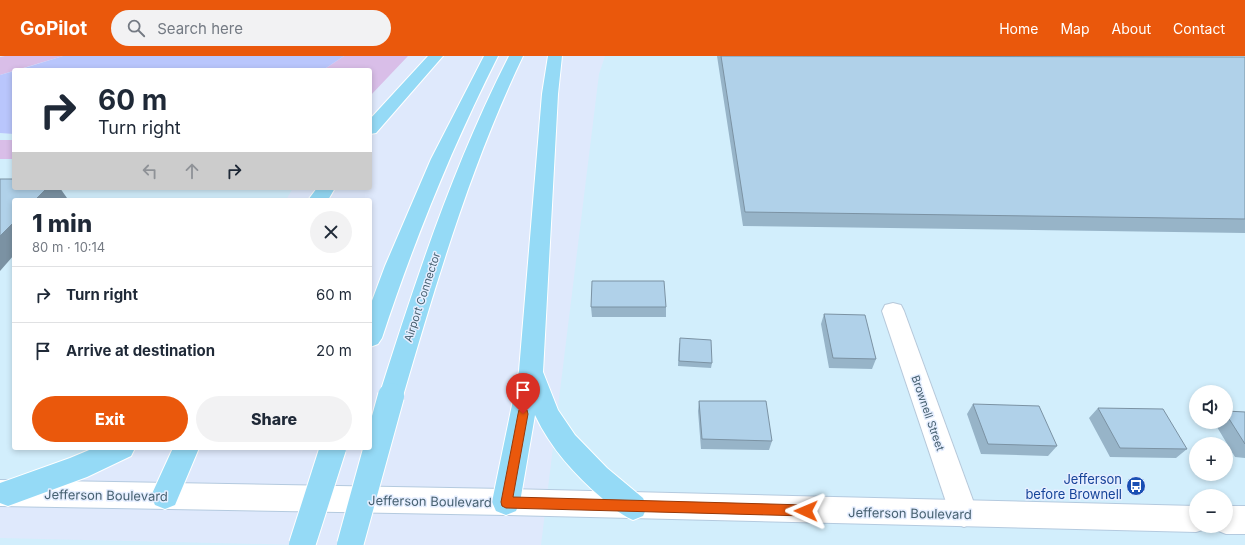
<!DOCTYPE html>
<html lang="en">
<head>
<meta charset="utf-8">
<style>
	:root { --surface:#fff; --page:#f2f2f3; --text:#1f2937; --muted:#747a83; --line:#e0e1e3; --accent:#ea580c }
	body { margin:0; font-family:Inter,sans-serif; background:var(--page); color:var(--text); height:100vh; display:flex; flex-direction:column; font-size:15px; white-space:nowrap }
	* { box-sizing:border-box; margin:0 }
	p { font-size:13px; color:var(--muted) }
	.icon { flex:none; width:22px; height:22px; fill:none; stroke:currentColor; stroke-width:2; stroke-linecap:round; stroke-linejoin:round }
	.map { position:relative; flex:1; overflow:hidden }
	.sheet { position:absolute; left:12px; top:142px; width:360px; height:252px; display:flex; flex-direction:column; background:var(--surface); border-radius:4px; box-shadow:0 2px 6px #0003 }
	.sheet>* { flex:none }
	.top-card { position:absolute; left:12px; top:12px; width:360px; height:122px; border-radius:4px; box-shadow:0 2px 6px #0003; background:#fff; color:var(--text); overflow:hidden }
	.controls { position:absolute; left:1189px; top:329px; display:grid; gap:8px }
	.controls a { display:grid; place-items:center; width:44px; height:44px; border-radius:50%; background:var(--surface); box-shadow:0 2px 6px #0003; font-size:20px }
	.pin { position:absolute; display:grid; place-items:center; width:34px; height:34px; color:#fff; margin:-41px -17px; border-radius:50% 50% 50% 0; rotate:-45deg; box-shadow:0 0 4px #0007 }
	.pin .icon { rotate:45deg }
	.me { position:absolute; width:44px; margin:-22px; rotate:271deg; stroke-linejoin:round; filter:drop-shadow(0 0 3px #0008) }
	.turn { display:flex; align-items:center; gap:14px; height:84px; padding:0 20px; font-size:18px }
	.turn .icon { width:52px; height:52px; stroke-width:2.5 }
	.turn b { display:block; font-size:28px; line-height:34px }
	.lanes { display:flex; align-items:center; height:38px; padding:0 20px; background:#0003; justify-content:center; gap:20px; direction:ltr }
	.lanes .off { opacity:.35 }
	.round { display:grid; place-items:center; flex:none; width:42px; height:42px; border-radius:21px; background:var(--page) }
	.summary { display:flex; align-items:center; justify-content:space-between; height:68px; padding:0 20px }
	h1 { font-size:24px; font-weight:800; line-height:30px }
	.primary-button { display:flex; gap:8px; margin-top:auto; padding:8px 20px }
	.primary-button a { flex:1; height:46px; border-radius:24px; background:var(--accent); color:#fff; font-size:16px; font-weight:800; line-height:46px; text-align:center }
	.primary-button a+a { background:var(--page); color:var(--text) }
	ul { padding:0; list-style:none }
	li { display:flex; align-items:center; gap:12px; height:56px; padding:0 20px; border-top:1px solid var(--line) }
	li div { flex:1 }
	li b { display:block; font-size:15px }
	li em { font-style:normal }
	header { display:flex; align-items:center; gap:24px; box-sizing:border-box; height:56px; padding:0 20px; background:var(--accent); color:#fff }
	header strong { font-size:19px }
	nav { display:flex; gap:22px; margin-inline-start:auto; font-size:14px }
	.search { width:280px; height:36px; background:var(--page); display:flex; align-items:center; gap:10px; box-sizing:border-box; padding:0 14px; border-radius:22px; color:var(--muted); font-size:15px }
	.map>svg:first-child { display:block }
	.commercial { fill:#d2eefc; fill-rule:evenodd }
	.green { fill:#d9bee8 }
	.sand { fill:#b9c6fc }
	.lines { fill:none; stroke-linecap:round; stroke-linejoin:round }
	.street-casing { stroke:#b6c8da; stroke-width:2 }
	.secondary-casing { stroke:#b4cadf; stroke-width:2 }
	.highway-casing { stroke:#fff; stroke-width:2 }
	.street { fill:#fff; fill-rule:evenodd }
	.secondary { fill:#fff; fill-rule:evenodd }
	.highway { fill:#95daf6; fill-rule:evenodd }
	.highway-bridge-casing { stroke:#fff; stroke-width:28; stroke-linecap:butt }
	.highway-bridge { stroke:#95daf6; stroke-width:26 }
	.wall { fill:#97b4c8 }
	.shaded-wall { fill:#7b92a3 }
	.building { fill:#b0d1e9; stroke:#7b92a3 }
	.route { fill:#ea580c; stroke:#983908 }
	.labels { text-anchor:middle; stroke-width:3; stroke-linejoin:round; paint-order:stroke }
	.street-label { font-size:11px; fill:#476171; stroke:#e5eeff }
	.near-transit-label { font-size:13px; fill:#164399; stroke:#e5eeff; text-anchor:end }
	.near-street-label { font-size:13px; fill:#476171; stroke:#e5eeff }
</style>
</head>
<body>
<header>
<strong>GoPilot</strong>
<div class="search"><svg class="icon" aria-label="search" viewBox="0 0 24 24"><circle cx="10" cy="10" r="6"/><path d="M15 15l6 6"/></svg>Search here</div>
<nav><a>Home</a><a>Map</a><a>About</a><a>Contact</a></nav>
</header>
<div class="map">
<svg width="1245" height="489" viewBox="0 0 1245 489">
	<rect width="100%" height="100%" fill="#dfe9fc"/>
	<path class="commercial" d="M605,0h640v489h-704l58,-471zM1196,336h30v30h-30zM1196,388h30v30h-30zM1196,440h30v30h-30z
		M0,77l14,1v54h279l-7,12h-272v248h93l-107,54z
		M0,482l304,7h-304z"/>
	<path class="green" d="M5,0h58l-63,19v-18z
		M344,0h64l-38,40v-26h-47z
		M0,84h14v19h-14z"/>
	<path class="sand" d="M63,0h281l-21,14h-305z
		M14,15v63l-14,-1v-58z"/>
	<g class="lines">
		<g class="street-casing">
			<path id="street" d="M893,247l8,2 3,6 74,203 -4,9 -10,4 -10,-4 -4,-9 -68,-203 3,-6z"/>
		</g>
		<g class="secondary-casing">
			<path id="secondary" d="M0,424l506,9 690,17v20h11l-1,3 -10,3 -690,-17 -506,-9z
				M1226,450h19v28h-19l-10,-4 -2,-4h12z"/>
		</g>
		<g class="highway-casing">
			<path id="highway" d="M428,0h15l-67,77 -6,1v-15z
				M484,0h14c-46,91 -84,185 -116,282l-4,6 -8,3v-41l15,-40 46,-107z
				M509,0h14c-52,109 -86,224 -120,340l-3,7 -9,3 -9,-3 -3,-7c37,-117 74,-230 130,-340z
				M548,0h14l-4,38 -15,278 15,38 17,25 32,33 36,30 4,9 -4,9 -10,4c-12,-5 -21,-13 -30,-21 -28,-24 -52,-50 -68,-84l-15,87 -4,9 -10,4 -10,-4 -4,-9 27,-131 23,-277z
				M317,132h18l-7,12h-20z
				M94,392h41l-4,8 -44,21 -79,29 -8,-3v-20l70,-25z
				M173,392h26l-24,57 -10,4 -10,-4 -4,-9z"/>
		</g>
		<use href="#street" class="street"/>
		<use href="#secondary" class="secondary"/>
		<use href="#highway" class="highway"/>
		<g class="highway-bridge-casing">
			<path id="highway-bridge" d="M302,489l31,-97
				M350,489l41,-149"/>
		</g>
		<use href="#highway-bridge" class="highway-bridge"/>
	</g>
	<path class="wall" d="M717,0l528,1v176l-502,-7z
		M591,251h75v10h-74z
		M824,258l52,45 -4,10 -43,-1 -8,-44z
		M679,287l33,20 -1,5 -33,-2z
		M699,345l73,40 -3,9 -68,-1 -3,-38z
		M973,348l84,42 -9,10 -67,-2 -14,-40z
		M1098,352l89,41 -11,9 -66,-1 -21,-39z
		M1226,355l19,1v46l-10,-1 -21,-35h12z"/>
	<path class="shaded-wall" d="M47,132h13l7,10 -2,2h-30z
		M14,166v33l-14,16v-35z"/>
	<path class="building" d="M721,0l524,1v162l-500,-7z
		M0,123h14v9h33l-12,12h-21v22l-14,14z
		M592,225h72l2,26h-75z
		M824,258l41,1 11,44 -43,-1z
		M680,282l31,2 1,23 -33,-2z
		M699,345h67l6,40 -70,-2z
		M973,348l66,2 18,40 -69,-2z
		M1098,352l65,1 24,40 -67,-1z
		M1226,355l19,1v32l-19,-30z"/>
	<path class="route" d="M523,353l4,1 1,4 -15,83 293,8 5,2 1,4 -1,4 -5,1 -300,-8 -4,-2 -1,-4 17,-88 1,-4z"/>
	<defs>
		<g id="bus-disc" transform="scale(1)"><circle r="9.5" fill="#1a4fb4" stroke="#e5eeff"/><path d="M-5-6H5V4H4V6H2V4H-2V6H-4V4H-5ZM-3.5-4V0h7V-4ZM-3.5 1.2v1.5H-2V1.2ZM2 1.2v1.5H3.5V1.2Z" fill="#fff"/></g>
	</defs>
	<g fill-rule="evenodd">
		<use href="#bus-disc" x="1136" y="430"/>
	</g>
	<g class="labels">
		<g class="street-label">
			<text transform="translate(422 241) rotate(-72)" y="4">Airport Connector</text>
			<text transform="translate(928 357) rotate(71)" y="4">Brownell Street</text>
		</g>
		<g class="near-transit-label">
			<text x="1122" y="428">Jefferson<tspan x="1122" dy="15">before Brownell</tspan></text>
		</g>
		<g class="near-street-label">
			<text transform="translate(106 439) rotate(1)" y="5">Jefferson Boulevard</text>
			<text transform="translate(430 445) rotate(1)" y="5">Jefferson Boulevard</text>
			<text transform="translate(910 457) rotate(1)" y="5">Jefferson Boulevard</text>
		</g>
	</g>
</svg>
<div class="controls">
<a><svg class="icon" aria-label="sound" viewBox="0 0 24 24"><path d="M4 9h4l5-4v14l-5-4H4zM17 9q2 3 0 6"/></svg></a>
<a>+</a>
<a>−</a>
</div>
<div class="pin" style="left:523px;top:358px;background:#d93025"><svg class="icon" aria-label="arrive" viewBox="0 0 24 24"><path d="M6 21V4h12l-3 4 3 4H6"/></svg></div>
<svg class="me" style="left:806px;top:455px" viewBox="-20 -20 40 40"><path d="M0-17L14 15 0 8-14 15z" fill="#ea580c" stroke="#fff" stroke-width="4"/></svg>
<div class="top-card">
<div class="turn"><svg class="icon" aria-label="right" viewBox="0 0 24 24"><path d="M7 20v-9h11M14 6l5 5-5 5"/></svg><div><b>60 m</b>Turn right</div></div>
<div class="lanes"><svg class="icon off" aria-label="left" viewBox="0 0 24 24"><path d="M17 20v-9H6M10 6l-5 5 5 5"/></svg><svg class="icon off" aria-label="ahead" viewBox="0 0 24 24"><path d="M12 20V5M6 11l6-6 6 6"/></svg><svg class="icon" aria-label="right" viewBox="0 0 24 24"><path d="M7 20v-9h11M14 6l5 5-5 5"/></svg></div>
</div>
<section class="sheet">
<div class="summary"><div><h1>1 min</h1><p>80 m · 10:14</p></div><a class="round"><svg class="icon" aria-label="close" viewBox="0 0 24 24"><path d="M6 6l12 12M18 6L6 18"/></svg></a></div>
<ul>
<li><svg class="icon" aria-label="right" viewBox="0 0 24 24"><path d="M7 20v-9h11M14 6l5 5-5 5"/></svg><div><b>Turn right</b></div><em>60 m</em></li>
<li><svg class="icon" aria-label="arrive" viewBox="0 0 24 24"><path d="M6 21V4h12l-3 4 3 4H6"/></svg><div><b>Arrive at destination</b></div><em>20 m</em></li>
</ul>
<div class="primary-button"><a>Exit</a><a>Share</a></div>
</section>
</div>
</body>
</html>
